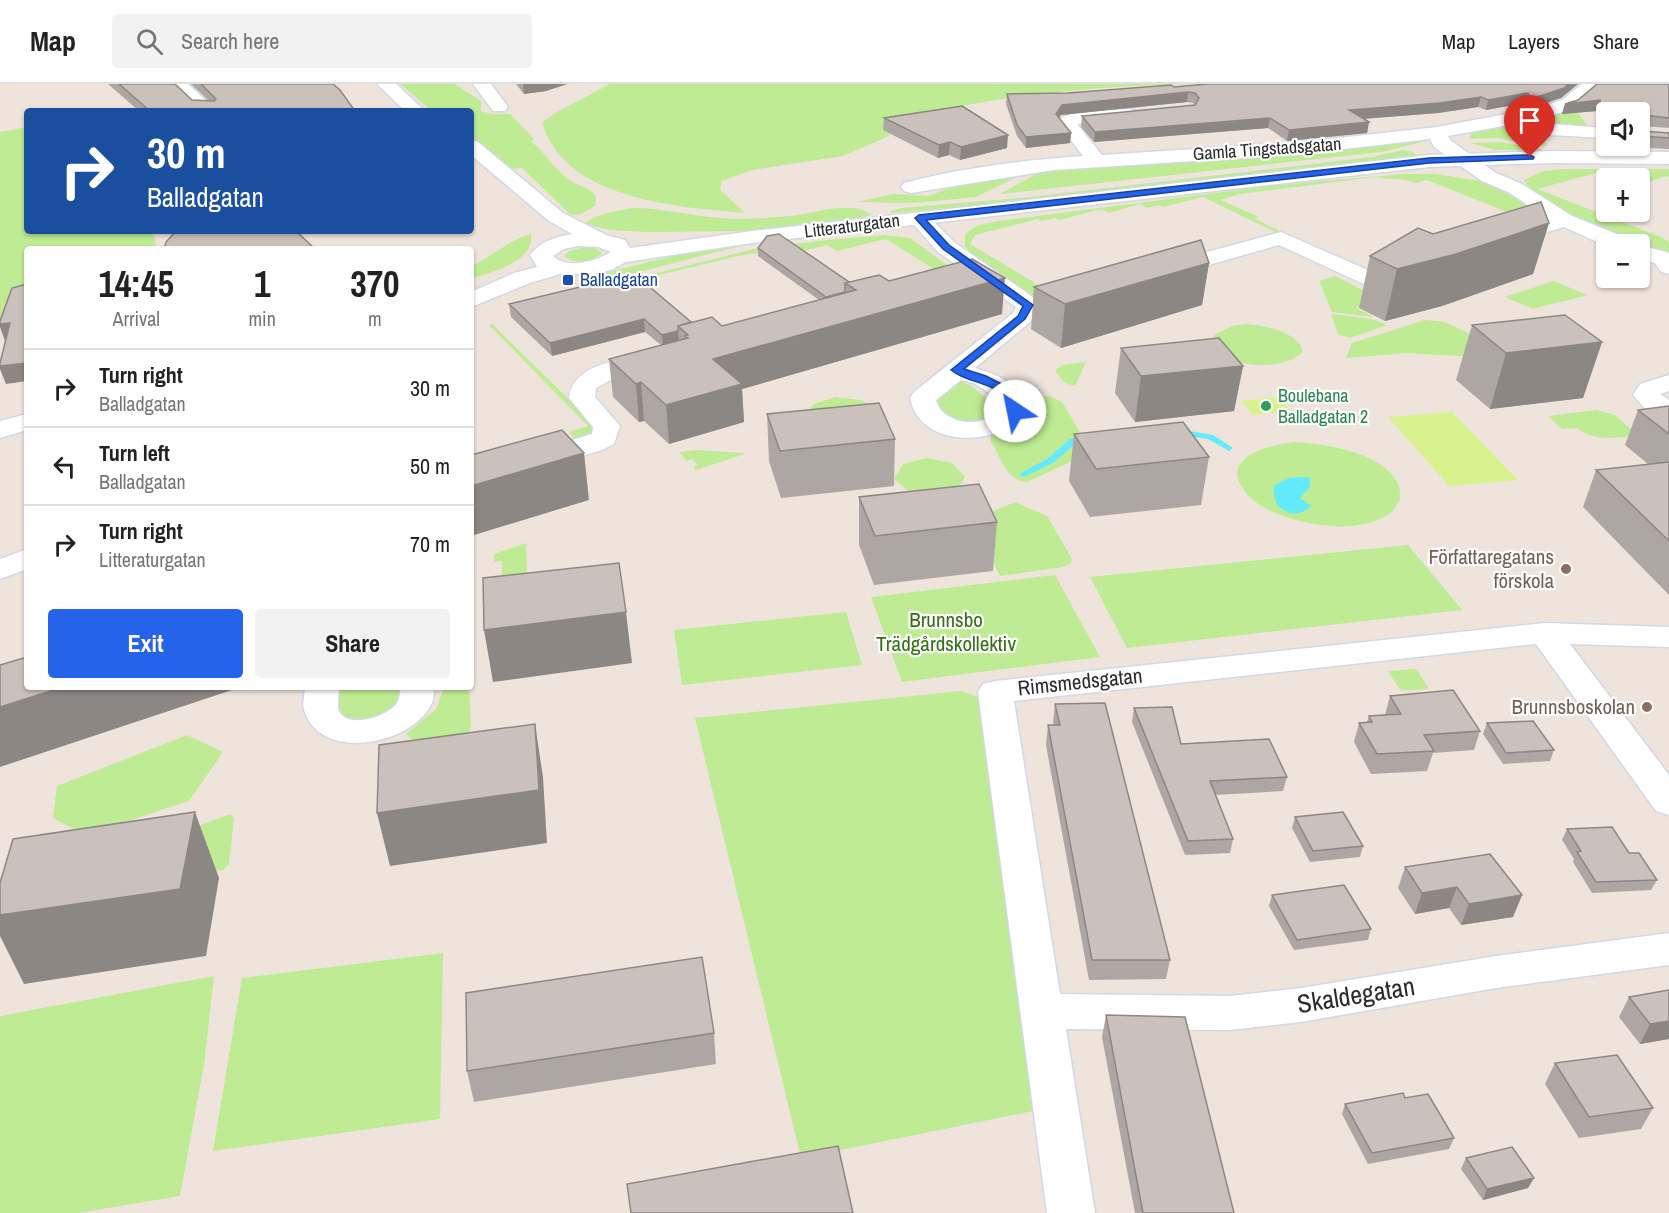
<!DOCTYPE html>
<html lang="en">
<head>
<meta charset="utf-8">
<style>
	:root { --surface:#fff; --page:#f2f2f2; --text:#222; --muted:#767676; --line:#e0e0e0; --accent:#2563eb }
	body { margin:0; font-family:"Archivo Narrow",sans-serif; background:var(--page); color:var(--text); height:100vh; display:flex; flex-direction:column; font-size:22px; white-space:nowrap }
	* { box-sizing:border-box; margin:0 }
	p { font-size:20px; color:var(--muted) }
	.icon { flex:none; width:33px; height:33px; fill:none; stroke:currentColor; stroke-width:2; stroke-linecap:round; stroke-linejoin:round }
	.map { position:relative; flex:1; overflow:hidden }
	.panel { position:absolute; left:24px; top:162px; width:450px; height:444px; display:flex; flex-direction:column; background:var(--surface); border-radius:6px; box-shadow:0 2px 4px #0004 }
	.panel>* { flex:none }
	.top-card { position:absolute; left:24px; top:24px; width:450px; height:126px; border-radius:6px; box-shadow:0 2px 4px #0004; background:#1a4fa0; color:#fff; overflow:hidden }
	.tools { position:absolute; left:1596px; top:18px; display:grid; gap:12px }
	.tools a { display:grid; place-items:center; width:54px; height:54px; border-radius:6px; background:var(--surface); box-shadow:0 2px 4px #0004; font-size:30px }
	.pin { position:absolute; display:grid; place-items:center; width:51px; height:51px; color:#fff; margin:-62px -26px; border-radius:50% 50% 50% 0; rotate:-45deg; box-shadow:0 0 6px #0007 }
	.pin .icon { rotate:45deg }
	.me { position:absolute; width:66px; margin:-33px; rotate:326deg; stroke-linejoin:round; filter:drop-shadow(0 0 4px #0008) }
	.turn { display:flex; align-items:center; gap:21px; height:126px; padding:0 24px; font-size:27px }
	.turn .icon { width:78px; height:78px; stroke-width:2.5 }
	.turn b { display:block; font-size:42px; line-height:51px }
	.eta { display:flex; justify-content:space-evenly; align-items:center; height:102px; text-align:center }
	.eta b { font-size:36px; font-weight:700; line-height:42px }
	.cta { display:flex; gap:12px; margin-top:auto; padding:12px 24px }
	.cta a { flex:1; height:69px; border-radius:6px; background:var(--accent); color:#fff; font-size:24px; font-weight:700; line-height:69px; text-align:center }
	.cta a+a { background:var(--page); color:var(--text) }
	ul { padding:0; list-style:none }
	li { display:flex; align-items:center; gap:18px; height:78px; padding:0 24px; border-top:2px solid var(--line) }
	li div { flex:1 }
	li b { display:block; font-size:22px }
	li em { font-style:normal }
	header { display:flex; align-items:center; gap:36px; box-sizing:border-box; height:84px; padding:0 30px; background:var(--surface); border-bottom:2px solid var(--line) }
	header strong { font-size:28px }
	nav { display:flex; gap:33px; margin-inline-start:auto; font-size:21px }
	.search { width:420px; height:54px; background:var(--page); display:flex; align-items:center; gap:15px; box-sizing:border-box; padding:0 21px; border-radius:6px; color:var(--muted); font-size:22px }
	.map>svg:first-child { display:block }
	.green { fill:#beeb93 }
	.pitch { fill:#d8f38d }
	.water { fill:#64ebfb }
	.lines { fill:none; stroke-linecap:round; stroke-linejoin:round }
	.stream { fill:#64ebfb; fill-rule:evenodd }
	.street-casing { stroke:#d1d8e6; stroke-width:3 }
	.secondary-casing { stroke:#d1d8e6; stroke-width:3 }
	.street { fill:#fff; fill-rule:evenodd }
	.secondary { fill:#fff; fill-rule:evenodd }
	.wall { fill:#aea6a2 }
	.shaded-wall { fill:#8d8784 }
	.building { fill:#cac1bc; stroke:#8d8784; stroke-width:1.5 }
	.route { fill:#2563eb; stroke:#184099; stroke-width:1.5 }
	.transit-dot { fill:#1a4fb4; stroke:#fff; stroke-width:2 }
	.leisure-dot { fill:#2e9e5b; stroke:#fff; stroke-width:2 }
	.education-dot { fill:#8d6e63; stroke:#fff; stroke-width:2 }
	.labels { text-anchor:middle; stroke-width:4.5; stroke-linejoin:round; paint-order:stroke }
	.far-street-label { font-size:18px; fill:#2b2b2b; stroke:#fff }
	.far-transit-label { font-size:18px; fill:#164399; stroke:#fff; text-anchor:start }
	.far-leisure-label { font-size:18px; fill:#27864d; stroke:#fff; text-anchor:start }
	.education-label { font-size:21px; fill:#785e54; stroke:#fff; text-anchor:end }
	.park-label { font-size:21px; fill:#357113; stroke:#fff }
	.street-label { font-size:21px; fill:#2b2b2b; stroke:#fff }
	.near-street-label { font-size:26px; fill:#2b2b2b; stroke:#fff }
</style>
</head>
<body>
<header>
<strong>Map</strong>
<div class="search"><svg class="icon" aria-label="search" viewBox="0 0 24 24"><circle cx="10" cy="10" r="6"/><path d="M15 15l6 6"/></svg>Search here</div>
<nav><a>Map</a><a>Layers</a><a>Share</a></nav>
</header>
<div class="map">
<svg width="1669" height="1129" viewBox="0 0 1669 1129">
	<rect width="100%" height="100%" fill="#efe4dc"/>
	<path class="green" d="M400,0h55l27,18 -2,9 12,3h18l24,25 -2,3c13,11 22,26 36,37 9,7 21,8 28,17l-1,10 -14,8 -10,1 -49,-47 -11,1 -40,-30v-28h-39z
		M610,0h587c-69,1 -139,6 -207,17 -33,4 -66,17 -98,26l-3,9 -46,20 -91,14 -30,11 -2,9 25,23c-67,-6 -181,-13 -203,-91l15,-10z
		M1575,24l14,20 -35,-4 -7,-4z
		M1513,41l23,4 11,17 -51,-8 -25,1 -2,-2 6,-6z
		M27,43v104h124l4,7 1,11h-129v59l-27,10v-186z
		M1407,56l16,2 -43,10 -380,42 47,-26z
		M1500,58l44,8h-48l-26,-7z
		M1403,66l10,2 4,4 -362,42 -164,15v-2l11,-3 128,-11 342,-40z
		M1563,85h106v8l-3,-1 -21,7 -5,-2v-3l-24,-5 -11,3 -9,-3 -59,16 124,48 8,5v13c-31,-7 -130,-46 -145,-75l19,-9z
		M1025,89l-49,24 -61,6 -58,-1 36,-8 35,2 32,-12z
		M1404,90h31l52,8 52,30 2,8 -15,7 -9,-1 12,-5 -102,-41 -12,3c-13,-6 -27,-3 -40,-6l-135,17 -20,6 39,17 -4,2 109,52 16,-5 5,4 -13,3 -17,-2 -152,-74 -40,10 -4,-2 -12,3 -7,-4 -31,9 -7,-4 -43,11 -4,-2 -13,3 -4,-2 -63,16 -5,9 82,49 19,-3c-11,3 -21,7 -33,6 -22,-2 -58,-34 -73,-50v-12l11,-8 22,-5 280,-36z
		M633,124c30,0 58,8 88,10 23,2 46,0 69,-2 25,-2 59,-17 82,-1l-46,8 -85,8 -93,1 -38,-2 -25,-6c10,-11 34,-13 48,-16z
		M531,150c4,28 -40,38 -60,45v-13c21,-9 37,-26 60,-32z
		M884,151l26,3 41,30 -9,6 -56,-35 -49,12 -10,-6 -48,12 -8,-6 -33,5 -108,26 -5,-1 129,-32 73,-9z
		M740,162l-136,35 -11,-5 84,-21z
		M585,163l10,1 6,4v2c-10,8 -27,11 -37,2l5,-5z
		M1335,192l42,21 -21,11 18,9 -42,-5 -13,-31z
		M1554,197l33,14c-18,6 -36,8 -54,14l-28,-12z
		M1331,230l41,5 15,6 -37,13 -12,-4z
		M1425,236l20,2 80,38 -118,-7 -61,5 6,-15z
		M492,240l94,92 9,12 -4,8 -14,5 -8,-9 19,-6 -99,-101z
		M1246,240c20,2 41,5 55,21l1,7c-13,16 -56,17 -73,5 -6,-5 -11,-12 -17,-18l3,-5 18,-8z
		M1086,278l-11,24 -10,-3 -10,-12 7,-6z
		M960,297l10,4 25,20c-5,23 -32,18 -50,14l-12,-16 10,-11z
		M1050,312l12,6 30,50 -65,30c-19,1 -27,-26 -36,-40v-6c19,-6 37,-10 32,-35z
		M835,313l26,3 9,5 -61,5 5,-6z
		M1596,326l19,5 23,20c-20,3 -44,7 -61,-7l-15,1 -14,-13z
		M1295,358c30,2 91,10 104,44 1,4 1,10 1,14 -2,3 -5,8 -8,11 -29,29 -117,13 -143,-15 -35,-37 17,-51 46,-54z
		M697,366l46,3 2,1 -49,16 -3,-3 5,-2 -6,-6 -5,2 -8,-9z
		M927,374l25,5 13,14 -8,13 -45,4 -18,-15 9,-15z
		M1015,418l32,14 25,43 -2,5 -7,3 -63,9 -22,-45h-31z
		M526,459l1,29 -10,5 -15,-1v-15l-8,1v-8z
		M1408,461l54,65 -335,38 -37,-71z
		M1055,491l45,82 -198,25 -31,-85z
		M846,528l16,53 -180,20 -8,-55z
		M1416,585l13,20 -28,2 -13,-20z
		M338,603h63c3,31 -58,46 -65,19 -1,-6 1,-13 2,-19z
		M469,603l2,39 -1,5 -6,5 -51,5 -7,-7 30,-25 8,-21z
		M961,607l20,7 62,411 -242,49 -106,-440z
		M187,651l36,17 -34,49 -104,34 -32,-17 4,-32z
		M230,730l4,4 -5,46 -6,6 -29,3 -33,-33z
		M443,869l-3,166 -227,32 29,-173z
		M214,892l-10,89 -24,131 -102,17h-78v-197z"/>
	<path class="pitch" d="M1279,313l12,14 -38,4 -12,-14z
		M1452,328l66,68 -69,6 -61,-69z"/>
	<path class="water" d="M1310,393v10l-10,11 11,8c-17,18 -43,1 -36,-21l14,-7z"/>
	<g class="lines">
		<path class="stream" d="M1178,345l35,6 20,13 -4,3 -21,-12 -33,-5 -1,-2z
			M1086,353l4,3 -1,2 -13,1 -23,20 -27,13 -3,1 -4,-3 28,-15 23,-20z"/>
		<g class="street-casing">
			<path id="street" d="M169,0h19l29,27h-20z
				M473,0h18l17,23 -3,4h-12z
				M1582,0h20l-28,24 -33,11 12,5 53,4v10l-56,-3 -30,-12 -72,13 2,4 46,33 26,11 50,32 57,23 3,5 -26,2 -42,-19 -58,17 -8,-1 -3,-5 3,-5 50,-15 -40,-26 -26,-11 -48,-34 -4,-8 -128,15 -248,16 -143,23 -7,-2 -3,-4 3,-4c58,-15 120,-23 179,-27l-26,-34c9,-13 55,-12 71,-13l6,1 3,4 -3,4 -6,1 -51,5 25,31 200,-13 135,-15 101,-19 24,-8z
				M919,128l7,2 28,28 83,58 4,5 -11,17 -55,46c25,7 45,16 53,42 -26,38 -108,40 -118,-12l4,-6 99,-79 3,-6 -78,-55 -30,-34 4,-4zM961,296l13,3 25,17 2,8c-6,5 -13,11 -21,13 -17,4 -39,-3 -44,-21z
				M1281,148l89,39 38,-11 8,2 3,5 -3,5 -48,14 -89,-41 -116,33 -8,-2 -3,-5 3,-5z
				M1640,161l29,8v21l-8,-2 -6,-9 -15,-4z
				M654,269l9,2 3,5 -3,5 -47,12 -20,11 -1,9 25,29 -6,18 -12,6 -131,38v-17l121,-37 1,-7 -24,-29c4,-36 56,-39 85,-45z
				M1669,291v16l-9,3 9,6v17l-23,-7 -13,-15 7,-11z
				M27,330v16l-27,8v-17z
				M1545,539l124,4v20l-99,-3 99,131v40l-13,-4 -120,-167 -522,57 46,293 170,2 71,-8 195,-32 173,-23v32l-173,23 -195,34 -71,8 -164,-1 29,184h-48l-69,-521 5,-8 12,-3z
				M305,603h34c0,7 -2,18 0,24 8,19 52,5 59,-10 2,-3 2,-10 2,-14h34c0,6 0,13 -3,18 -20,40 -111,58 -127,5 -2,-6 1,-16 1,-23z"/>
		</g>
		<g class="secondary-casing">
			<path id="secondary" d="M377,0h19l29,27h-20z
				M471,56l7,2 85,71 43,22 19,5 5,8 122,-17 677,-76 123,-4 117,1v12l-117,-1 -123,4 -677,76 -126,19 -15,8 -18,4h-33l-30,9 -59,24v-15l43,-19 23,-6 -7,-12c10,-14 26,-18 42,-21l-23,-13 -78,-66zM577,162l21,1 13,5c-15,9 -44,18 -58,4l11,-7z
				M27,465v20l-27,10v-20z"/>
		</g>
		<use href="#street" class="street"/>
		<use href="#secondary" class="secondary"/>
	</g>
	<path class="wall" d="M108,0h67l17,16 17,1 -18,-17h142l22,27h-216z
		M516,0h51l-21,7 -22,3z
		M1207,0h371l-17,14 -24,8 -9,2 -3,-5 -39,7 -8,-3 -40,6 -75,6 6,3 -2,11 -80,8 -19,-13 -174,14 -13,-15 1,-11 113,-11 -2,-2 -6,-1 -126,13 -2,3 12,15 -1,10 -44,5 -9,-12 -11,-32 1,-10 61,-1 106,-6z
		M1669,0v44l-28,-2v3l2,2 26,2v16l-61,-3h32v-34h-34v15l-7,-2 -2,-14 -35,3 3,-10 13,-4z
		M884,34l123,30 -47,12 -11,-5 -11,3 -55,-28z
		M1606,45v16h-3l-1,-5z
		M1549,139l-16,51 -91,32 -57,15 -26,-13 11,-52 63,-22z
		M758,164l91,34 40,-1 113,33 -260,75 2,33 -75,22 -25,-23 -5,1 -26,-25 -4,-38 52,-14 -16,-13 -93,24 -41,-39 -2,-13 101,-20 81,38 31,4 97,-26 -61,-44z
		M1209,179l-7,42 -141,43 -30,-19 3,-42z
		M1472,241l130,17 -19,56 -93,11 -34,-29z
		M1121,264l122,18 -9,45 -99,11 -20,-29z
		M1669,322v189l-86,-88 13,-37 52,-6 -23,-19 13,-35z
		M767,330l128,25 -1,47 -113,12 -12,-37z
		M1074,350l135,23 -8,48 -111,12 -21,-36z
		M859,413l138,25 -4,49 -119,14 -15,-40z
		M1390,612l90,35 -6,19 -41,3 -6,18 -56,3 -17,-32 5,-19 8,-1 2,-6 16,-1z
		M1055,620l115,256 -4,19 -77,1 -43,-235 2,-20h6l-1,-2z
		M1134,624l47,36 106,33 -4,14 -67,4 17,44 -3,14 -45,2 -53,-133z
		M1487,639l67,27 -4,11 -47,3 -20,-30z
		M1295,733l68,29 -3,11 -50,5 -18,-34z
		M1567,745l90,51 -6,10 -59,3 -19,-31 1,-3 -12,-19z
		M1405,783l117,28 -9,22 -52,8 -12,-17 -34,6 -17,-26z
		M1272,811l99,34 -3,11 -74,10 -25,-44z
		M1669,906v49l-29,5 -21,-27 10,-20z
		M1106,931l128,198h-99l-33,-176z
		M714,949l2,31 -242,38 -7,-31z
		M1555,979l98,45 -12,21 -62,9 -34,-54z
		M1405,1014l49,40 -5,11 -81,15 -26,-50 3,-10z
		M1466,1074l68,20 -6,10 -45,12 -22,-31z"/>
	<path class="shaded-wall" d="M523,0h44l-21,7 -22,3z
		M1569,0h9l-17,14 -24,8 -9,2 2,-10z
		M1188,8l-1,10 -126,13 -6,9 1,-10 6,-9z
		M1528,9l-3,10 -39,7 2,-10z
		M1481,13l-3,10 -40,6 -91,7 2,-10z
		M1600,16l-3,11 -35,3 3,-10z
		M1270,34l-2,10 -174,14 1,-10z
		M1369,38l-2,11 -80,8 2,-11z
		M1071,49l-1,10 -44,5v-11z
		M1008,51l-1,13 -47,12 1,-13z
		M950,58l-1,13 -11,3 1,-13z
		M1549,139l-16,51 -91,32 -57,15 12,-52z
		M1209,179l-7,42 -141,43 4,-44z
		M1005,194l-3,36 -260,75 2,33 -75,22 -3,-39 47,-46z
		M644,235l1,13 -93,24 -2,-13z
		M10,239l-5,18 -5,-14v-3z
		M678,247l1,13 -16,4 -1,-13z
		M1602,258l-19,56 -93,11 16,-56z
		M27,279v18l-21,3 -6,-15v-3z
		M1243,282l-9,45 -99,11 6,-46z
		M641,298l3,39 -5,1 -3,-38z
		M584,369l5,47 -118,36v-50z
		M626,528l6,51 -139,19 -9,-52z
		M63,603h178l-241,80v-60z
		M535,640l8,53 4,66 -157,23 -13,-53z
		M195,728l24,66 -13,78 -182,28 -24,-48v-21z
		M1457,803l-8,21 -34,6 7,-21z
		M1522,811l-9,22 -52,8 8,-21z
		M1669,937v18l-29,5 10,-20z
		M1534,1094l-6,10 -45,12 4,-11z"/>
	<path class="building" d="M119,0h56l17,16 22,1 2,-2 -15,-15h132l7,6 15,21h-205z
		M1207,0h362l-5,4 -24,8 -10,2 -2,-5 -40,7 -7,-3 -41,6 -91,7 20,12 -80,8 -19,-12 -175,14 -13,-16 113,-11 4,-7 -4,-5 -7,-1 -126,13 -6,9 15,19 -45,4 -9,-12 -10,-31 61,-1 103,-8 3,2z
		M1597,0h72v34l-25,-3 -3,3v11l2,2 26,2v5l-29,-2v-24h-34v4l-3,-1 -3,-15 -35,4 13,-4z
		M962,22l46,29 -47,12 -11,-5 -11,3 -55,-27z
		M1541,118l8,21 -93,31 -59,15 -27,-13 48,-28 15,6z
		M176,147h120l19,18h-151l2,-7z
		M779,150l70,48 -4,1v9l-19,5 -68,-49 9,-12z
		M1201,156l8,23 -144,41 -31,-17z
		M972,175l33,19 -292,81 29,25 -76,21 -25,-23 -5,2 -27,-25 79,-21 -3,-2 3,-1 -10,-9 34,-9 10,9 134,-36 -11,-7 34,-8 10,6z
		M638,193l53,45 -13,4v5l-16,4 -18,-16 -94,24 -41,-39 96,-23 5,3z
		M27,200v79l-27,3v-3l10,-40 -10,1v-3l12,-33z
		M1565,231l37,27 -96,11 -34,-28z
		M1219,254l24,28 -102,10 -20,-28z
		M879,319l16,36 -115,12 -13,-37z
		M1669,322v28l-31,-24z
		M1183,338l26,35 -113,12 -22,-35z
		M562,346l22,23 -113,33v-31z
		M1669,378v79l-73,-71z
		M979,400l18,38 -122,14 -16,-39z
		M619,479l7,49 -142,18 -1,-52z
		M27,573v30h36l-63,20v-42z
		M1453,606l27,41 -56,4 10,16 -57,3 -18,-31 13,-1 -3,-6 32,-2 -11,-18z
		M1105,619l65,257h-78l-44,-235h12l-5,-21z
		M1172,623l9,37 88,-5 18,38 -77,4 23,58 -45,2 -54,-133z
		M1533,637l21,29 -48,3 -19,-30z
		M535,640l4,66 -162,23 2,-68z
		M195,728l-15,77 -180,26v-32l13,-44z
		M1343,728l20,34 -50,5 -18,-34z
		M1612,743l17,26h10l18,27 -61,2 -19,-30 4,-1 -14,-22z
		M1490,770l32,41 -53,9 -12,-17 -35,6 -17,-26z
		M1344,801l27,44 -74,11 -25,-45z
		M702,873l12,76 -247,38 -1,-78z
		M1669,906v31l-19,3 -21,-27z
		M1106,931l79,2 49,196h-91z
		M1617,971l36,53 -64,9 -34,-54z
		M1403,1009l2,5 23,-4 26,44 -82,15 -27,-49z
		M838,1062l15,67h-222l-4,-29z
		M1512,1063l22,31 -47,11 -21,-31z"/>
	<path class="route" d="M1530,71l4,2 -1,2 -104,4 -503,57 23,25 84,60 -8,14 -61,50 22,7 18,9 12,11 4,15 -5,3 -6,-3c-9,-33 -37,-24 -58,-41l67,-54 5,-10 -80,-57 -28,-31 4,-3 510,-57z"/>
	<rect class="transit-dot" x="562" y="190" width="12" height="12" rx="3"/>
	<circle class="leisure-dot" cx="1266" cy="322" r="6"/>
	<g class="education-dot">
		<circle cx="1566" cy="485" r="6"/>
		<circle cx="1647" cy="623" r="6"/>
	</g>
	<g class="labels">
		<g class="far-street-label">
			<text transform="translate(1267 65) rotate(-4)" y="6">Gamla Tingstadsgatan</text>
			<text transform="translate(852 142) rotate(-7)" y="6">Litteraturgatan</text>
		</g>
		<g class="far-transit-label">
			<text x="580" y="202">Balladgatan</text>
		</g>
		<g class="far-leisure-label">
			<text x="1278" y="318">Boulebana<tspan x="1278" dy="21">Balladgatan 2</tspan></text>
		</g>
		<g class="education-label">
			<text x="1554" y="480">Författaregatans<tspan x="1554" dy="24">förskola</tspan></text>
			<text x="1635" y="630">Brunnsboskolan</text>
		</g>
		<g class="park-label">
			<text x="946" y="543">Brunnsbo<tspan x="946" dy="24">Trädgårdskollektiv</tspan></text>
		</g>
		<g class="street-label">
			<text transform="translate(1080 598) rotate(-6)" y="7">Rimsmedsgatan</text>
		</g>
		<g class="near-street-label">
			<text transform="translate(1356 911) rotate(-9)" y="9">Skaldegatan</text>
		</g>
	</g>
</svg>
<div class="tools">
<a><svg class="icon" aria-label="sound" viewBox="0 0 24 24"><path d="M4 9h4l5-4v14l-5-4H4zM17 9q2 3 0 6"/></svg></a>
<a>+</a>
<a>−</a>
</div>
<div class="pin" style="left:1530px;top:73px;background:#d93025"><svg class="icon" aria-label="arrive" viewBox="0 0 24 24"><path d="M6 21V4h12l-3 4 3 4H6"/></svg></div>
<svg class="me" style="left:1015px;top:327px" viewBox="-20 -20 40 40"><circle r="19" fill="#fff"/><path d="M0-13L10 11 0 6-10 11z" fill="#2563eb"/></svg>
<div class="top-card">
<div class="turn"><svg class="icon" aria-label="right" viewBox="0 0 24 24"><path d="M7 20v-9h11M14 6l5 5-5 5"/></svg><div><b>30 m</b>Balladgatan</div></div>
</div>
<section class="panel">
<div class="eta">
<div><b>14:45</b><p>Arrival</p></div>
<div><b>1</b><p>min</p></div>
<div><b>370</b><p>m</p></div>
</div>
<ul>
<li><svg class="icon" aria-label="right" viewBox="0 0 24 24"><path d="M7 20v-9h11M14 6l5 5-5 5"/></svg><div><b>Turn right</b><p>Balladgatan</p></div><em>30 m</em></li>
<li><svg class="icon" aria-label="left" viewBox="0 0 24 24"><path d="M17 20v-9H6M10 6l-5 5 5 5"/></svg><div><b>Turn left</b><p>Balladgatan</p></div><em>50 m</em></li>
<li><svg class="icon" aria-label="right" viewBox="0 0 24 24"><path d="M7 20v-9h11M14 6l5 5-5 5"/></svg><div><b>Turn right</b><p>Litteraturgatan</p></div><em>70 m</em></li>
</ul>
<div class="cta"><a>Exit</a><a>Share</a></div>
</section>
</div>
</body>
</html>
